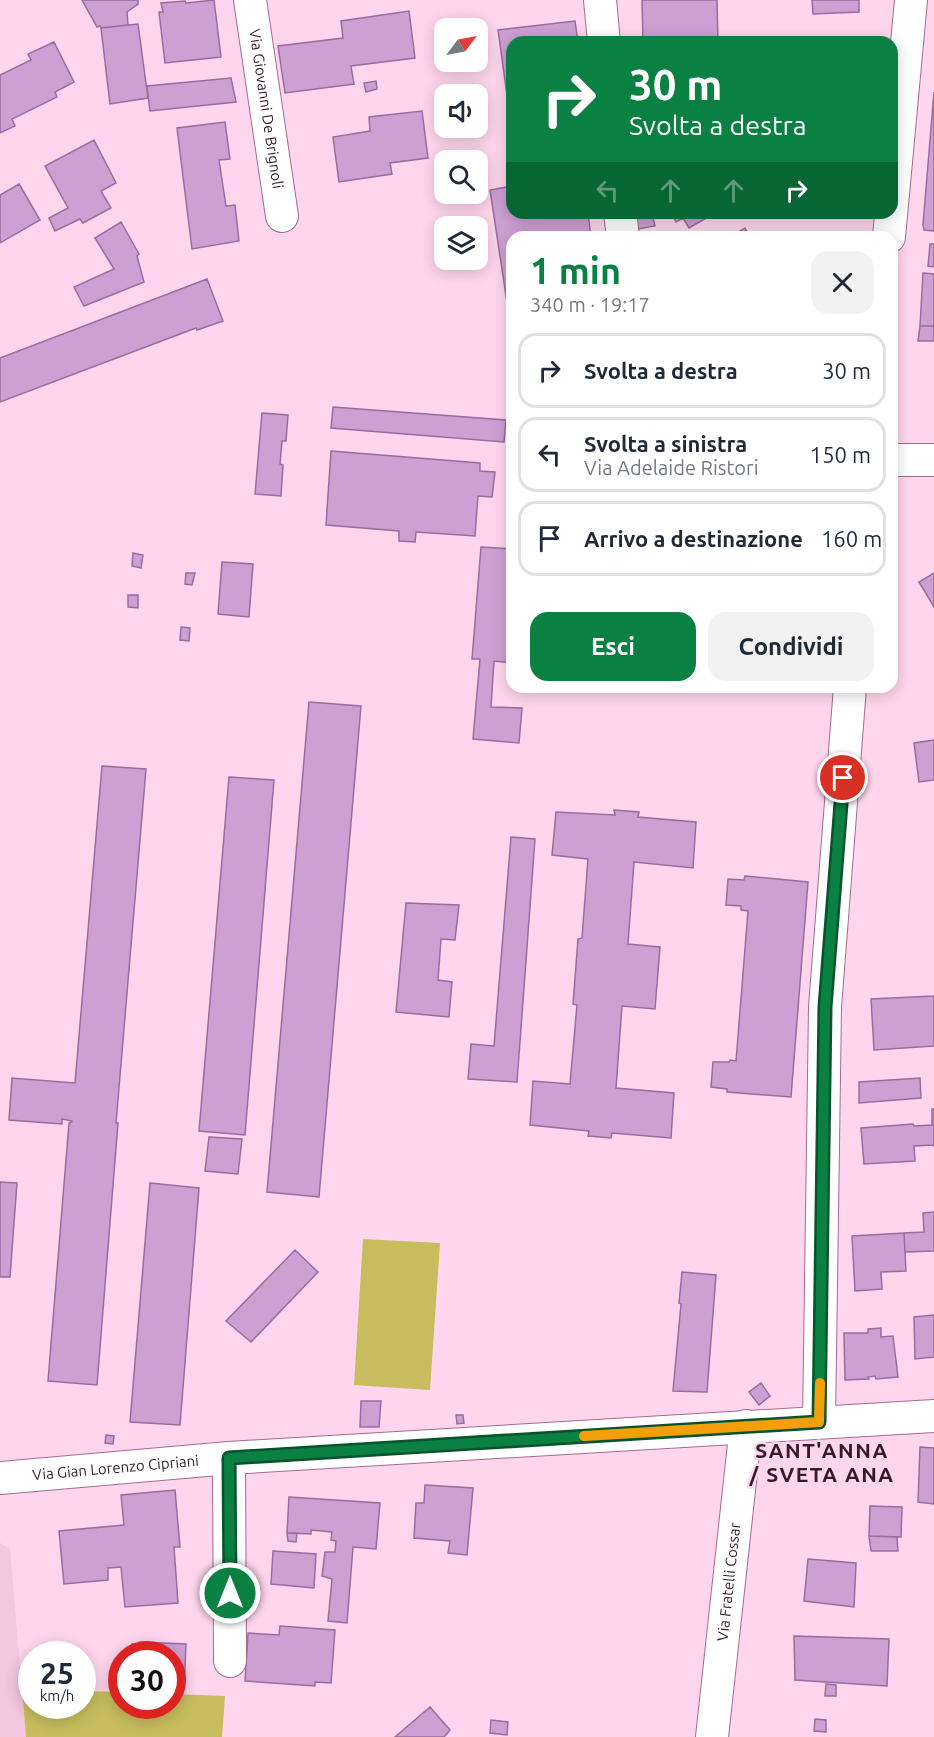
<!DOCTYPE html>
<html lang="it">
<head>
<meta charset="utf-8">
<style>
	:root { --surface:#fff; --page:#f2f2f3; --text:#1f2937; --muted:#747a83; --line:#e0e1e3; --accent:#0b8043 }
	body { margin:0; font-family:Ubuntu,sans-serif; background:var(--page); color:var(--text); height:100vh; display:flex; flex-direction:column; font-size:22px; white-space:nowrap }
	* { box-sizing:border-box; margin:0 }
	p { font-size:20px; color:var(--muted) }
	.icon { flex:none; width:33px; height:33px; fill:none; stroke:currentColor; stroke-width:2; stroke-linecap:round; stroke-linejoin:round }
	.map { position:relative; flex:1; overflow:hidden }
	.panel { position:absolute; left:506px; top:231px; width:392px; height:462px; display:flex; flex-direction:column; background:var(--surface); border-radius:18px; box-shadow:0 3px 15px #0003 }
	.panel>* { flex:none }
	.hud { position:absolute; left:506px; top:36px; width:392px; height:183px; border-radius:18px; box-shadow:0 3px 15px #0003; background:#0b8043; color:#fff; overflow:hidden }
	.needle { width:39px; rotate:58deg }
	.tools { position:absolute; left:434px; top:18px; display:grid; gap:12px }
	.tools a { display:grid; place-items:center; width:54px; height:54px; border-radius:12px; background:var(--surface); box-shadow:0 3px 15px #0003; font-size:30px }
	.speed { position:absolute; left:18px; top:1641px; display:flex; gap:12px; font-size:30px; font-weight:700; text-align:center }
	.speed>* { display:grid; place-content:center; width:78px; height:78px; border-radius:50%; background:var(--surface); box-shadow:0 3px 15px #0003; line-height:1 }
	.speed small { font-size:15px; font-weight:400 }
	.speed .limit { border:9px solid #d22; background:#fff; color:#111 }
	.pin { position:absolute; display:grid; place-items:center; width:51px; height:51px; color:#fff; margin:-26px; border:3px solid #fff; border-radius:50%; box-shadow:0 2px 6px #0007 }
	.me { position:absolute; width:66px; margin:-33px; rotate:0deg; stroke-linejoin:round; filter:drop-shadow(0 0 4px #0008) }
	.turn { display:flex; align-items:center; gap:21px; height:126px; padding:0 24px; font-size:27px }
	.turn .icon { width:78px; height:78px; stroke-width:2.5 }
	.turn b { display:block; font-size:42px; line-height:51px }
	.lanes { display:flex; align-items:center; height:57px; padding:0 24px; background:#0003; justify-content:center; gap:30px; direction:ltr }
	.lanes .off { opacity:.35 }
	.round { display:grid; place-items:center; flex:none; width:63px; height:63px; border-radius:18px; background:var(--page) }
	.headline { display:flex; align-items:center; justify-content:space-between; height:102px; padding:0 24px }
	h1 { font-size:36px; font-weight:700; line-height:45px; color:var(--accent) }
	.action { display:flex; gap:12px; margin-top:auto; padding:12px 24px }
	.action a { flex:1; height:69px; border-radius:18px; background:var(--accent); color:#fff; font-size:24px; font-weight:700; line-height:69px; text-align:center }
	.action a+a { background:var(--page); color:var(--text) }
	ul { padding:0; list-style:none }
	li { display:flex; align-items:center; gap:18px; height:75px; margin:0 12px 9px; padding:0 12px; border:3px solid var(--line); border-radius:18px }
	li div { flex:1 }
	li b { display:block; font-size:22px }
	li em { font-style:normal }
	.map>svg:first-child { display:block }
	.built { fill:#f2c7df }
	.green { fill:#c7bd5e }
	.building { fill:#ce9fd3; stroke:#996c9e; stroke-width:1.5 }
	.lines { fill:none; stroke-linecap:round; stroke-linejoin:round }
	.minor-casing { stroke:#a66a8e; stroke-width:34 }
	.minor { stroke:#fff; stroke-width:32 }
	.route-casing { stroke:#07532c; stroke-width:15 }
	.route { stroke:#0b8043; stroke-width:10 }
	.slow { stroke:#f59e0b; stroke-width:10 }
	.labels { text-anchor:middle; stroke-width:5; stroke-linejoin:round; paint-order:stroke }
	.street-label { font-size:15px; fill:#331b2a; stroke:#ffd6ed }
	.district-label { font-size:21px; font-weight:bold; letter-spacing:1.5px; fill:#331b2a; stroke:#ffd6ed }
</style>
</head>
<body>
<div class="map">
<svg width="934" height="1737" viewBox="0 0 934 1737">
	<rect width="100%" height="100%" fill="#ffd6ed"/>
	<path class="built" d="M0,1543l10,6 16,188h-26z"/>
	<path class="green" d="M363,1239l77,4 -10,147 -76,-5z
		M22,1688l9,1 1,17h50l1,-15 38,1 1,14h50l1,-12 52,2 -3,41h-196z"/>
	<path class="building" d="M82,0h56v4l-11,8 1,13 -27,3 -1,-2 -3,1z
		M214,0l7,57 -56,6 -6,-51h4l-2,-9 24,-2 1,2z
		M642,0h75l1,42h-75z
		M812,0h47v12l-46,2z
		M409,11l6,47 -64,8 3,18 -69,9 -7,-47 65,-8 -2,-17z
		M575,21l3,21h-66v89l-14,-101z
		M138,24l10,74 -38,6 -9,-76z
		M54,42l20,40 -19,10 2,5 -45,22 3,7 -15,7v-58l31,-15 -3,-6z
		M231,78l5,24 -86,9 -3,-25z
		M376,81l1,8 -11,3 -2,-9z
		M934,92v139l-10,-1 -1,-5z
		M422,111l6,47 -38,5 2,11 -53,8 -6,-45 37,-6 -1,-14z
		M225,122l5,37 -11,1 7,46 9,-1 4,36 -47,8 -15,-121z
		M94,140l22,43 -15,8 10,17 -28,15 -3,-4 -25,12 -6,-13 19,-10 -23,-42z
		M19,184l21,36 -40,23v-48z
		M512,186v27h76l3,24h-79l-2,85 -20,-132z
		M635,213h17l3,13 -17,3z
		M671,213h44l-26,15 -6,-10 -7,4z
		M121,222l18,32 -2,2 7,26 -60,24 -10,-19 40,-18 -19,-31z
		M745,228l5,9h-20z
		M930,244h4v23l-6,-1z
		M923,273l11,1v52h-14z
		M207,279l16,42 -26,9 -1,-2 -196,74v-44z
		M920,326h14v15h-16z
		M333,407l173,13 -2,22 -173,-14z
		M262,413l26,2 -2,26h-4l-2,23 3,1 -2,31 -26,-2z
		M331,451l149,12v8l15,1 -3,25 -14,-1 -3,40 -59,-4 -1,10 -16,-1v-10l-73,-6z
		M481,547l31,2v114l-18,-2 -3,46 31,1 -3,35 -46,-4 7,-80h-8z
		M133,553l10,2 -2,13 -9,-2z
		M222,562l31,2 -4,53 -31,-3z
		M186,573h9l-3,12 -7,-1z
		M934,573v34l-15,-25z
		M128,595h10v13l-10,-1z
		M181,627l9,1 -1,13 -9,-1z
		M309,702l52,4 -42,491 -52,-5z
		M934,740v40l-15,2 -5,-39z
		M102,766l44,3 -30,354h2l-21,262 -49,-4 21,-258 3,-1v-1l-10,-2v5l-53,-4 3,-42 63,5z
		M229,777l45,3 -29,355 -46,-4z
		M614,810l25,2 -1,5 58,5 -3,46 -59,-6 -6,82 32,3 -5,62 -33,-3 -6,82 58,5 -3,45 -59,-5 -1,5 -23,-2 1,-5 -59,-6 3,-44 37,3 7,-79 -4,-1 5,-65 4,-1 6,-79 -36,-4 4,-43 59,3z
		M511,837l24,2 -18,243 -49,-3 3,-35 23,2z
		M745,876l63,6 -17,215 -64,-5v-3l-16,-2 2,-25h16l1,-2 6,1 12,-150 -7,-1v-4l-15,-1 2,-26 16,1z
		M406,903l53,2 -4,35 -14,-1 -3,41 14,2 -3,35 -53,-5z
		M934,996v50l-60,4 -3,-51z
		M920,1078l1,20 -62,5v-21z
		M932,1109h2v38v-2l-20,1 1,15 -51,3 -3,-36 52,-4 1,2 18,-1z
		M209,1137l33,2 -4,35 -33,-3z
		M0,1182l17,1 -7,94h-10z
		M150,1183l49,5 -19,237 -50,-3z
		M934,1212v39l-29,1 -1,-19 20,-1 -1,-19z
		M904,1233l2,38 -25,1 1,17 -27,2 -3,-55z
		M295,1250l23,22 -67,70 -25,-21z
		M682,1272l34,3 -9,117 -34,-1 8,-87 -2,-1z
		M934,1315v42l-19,2 -1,-42z
		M881,1328v9l12,-1 5,41 -22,2 -1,-3 -7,1 1,2 -24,1 -1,-47h24v-4z
		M761,1383l9,13 -11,9 -10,-13z
		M361,1401h20l-2,26h-19z
		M456,1415h7l1,8 -7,1z
		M106,1435l8,1 -1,8 -8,-1z
		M920,1447l14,1v56l-16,-2z
		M425,1485l48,3 -6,67 -19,-2 2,-12 -36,-3 2,-35h8z
		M175,1490l5,57h-6l4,56 -53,4 -4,-40 -13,1v12l-44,4 -5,-53 65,-6 -3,-30z
		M289,1497l91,6 -4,46 -23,-2 -6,76 -19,-2 4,-42 -10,-3 3,-24h10l1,-11 -5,-1 1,-8 -21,-2v4l-24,-1z
		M870,1506l32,1 -1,30 -32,-1z
		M287,1533h10l-1,9 -8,-1z
		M869,1536l28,1 1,14h-27z
		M273,1551l43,3 -2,34 -43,-4z
		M808,1559l48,4 -2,44 -50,-6z
		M280,1626l55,4 -4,53 -16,-1v4l-70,-5 3,-48 31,2z
		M794,1636l95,3 -2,47 -92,-6z
		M140,1642l46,2 -2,45h-12v-35h-40v-10h8z
		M826,1684l10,1v11h-11z
		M430,1707l20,23 -6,7h-49z
		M815,1719l11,1v12l-12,-1z
		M491,1720l17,2 -1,13 -17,-2z"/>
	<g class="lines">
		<g class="minor-casing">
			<g id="minor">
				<path id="s1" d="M250,0l32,216"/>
				<path d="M600,0l4,42"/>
				<path d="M620,213l3,24"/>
				<path d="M889,237l22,-237"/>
				<path d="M891,460h43"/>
				<path d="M819,1422l6,-415 25,-320"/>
				<path d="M229,1458l1,203"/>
				<path id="s2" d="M0,1478l229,-20 705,-42"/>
				<path id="s3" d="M712,1737l34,-311"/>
			</g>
		</g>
		<use href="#minor" class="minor"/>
	</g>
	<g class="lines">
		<g class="route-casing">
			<path id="route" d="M230,1593l-1,-135 590,-36 6,-415 18,-229"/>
		</g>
		<use href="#route" class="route"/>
		<path class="slow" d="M584,1436l235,-14 1,-39"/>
	</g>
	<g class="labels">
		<g class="street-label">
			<text dy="5" stroke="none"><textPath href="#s1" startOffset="110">Via Giovanni De Brignoli</textPath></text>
			<text dy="5" stroke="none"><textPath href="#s2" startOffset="116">Via Gian Lorenzo Cipriani</textPath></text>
			<text dy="5" stroke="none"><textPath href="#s3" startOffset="156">Via Fratelli Cossar</textPath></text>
		</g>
		<g class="district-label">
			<text x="822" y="1458">SANT'ANNA<tspan x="822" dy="24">/ SVETA ANA</tspan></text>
		</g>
	</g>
</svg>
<div class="tools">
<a><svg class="needle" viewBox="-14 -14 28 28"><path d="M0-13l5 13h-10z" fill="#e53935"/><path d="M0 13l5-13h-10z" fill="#747a83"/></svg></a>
<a><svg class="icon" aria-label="sound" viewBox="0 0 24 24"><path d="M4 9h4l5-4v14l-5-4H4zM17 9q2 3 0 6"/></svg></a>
<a><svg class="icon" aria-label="search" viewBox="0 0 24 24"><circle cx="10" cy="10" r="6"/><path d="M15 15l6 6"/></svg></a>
<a><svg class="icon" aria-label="layers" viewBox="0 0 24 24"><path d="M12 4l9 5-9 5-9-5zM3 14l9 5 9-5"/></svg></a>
</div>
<div class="speed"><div>25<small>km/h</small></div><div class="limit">30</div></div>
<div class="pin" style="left:843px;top:778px;background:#d93025"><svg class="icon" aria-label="arrive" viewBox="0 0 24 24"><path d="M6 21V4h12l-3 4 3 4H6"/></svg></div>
<svg class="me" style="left:230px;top:1593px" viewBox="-20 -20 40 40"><circle r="17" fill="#0b8043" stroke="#fff" stroke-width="3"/><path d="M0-11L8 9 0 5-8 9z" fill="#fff"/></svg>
<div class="hud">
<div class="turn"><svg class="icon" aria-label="right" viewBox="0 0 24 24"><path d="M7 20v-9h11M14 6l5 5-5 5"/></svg><div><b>30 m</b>Svolta a destra</div></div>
<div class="lanes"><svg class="icon off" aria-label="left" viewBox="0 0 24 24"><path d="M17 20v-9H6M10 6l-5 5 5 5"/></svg><svg class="icon off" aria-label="ahead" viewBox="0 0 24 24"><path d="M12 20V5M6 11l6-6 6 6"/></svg><svg class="icon off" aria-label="ahead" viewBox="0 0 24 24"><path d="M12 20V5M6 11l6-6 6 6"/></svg><svg class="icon" aria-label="right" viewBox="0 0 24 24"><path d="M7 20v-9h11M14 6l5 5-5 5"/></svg></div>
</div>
<section class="panel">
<div class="headline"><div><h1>1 min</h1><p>340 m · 19:17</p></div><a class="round"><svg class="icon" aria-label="close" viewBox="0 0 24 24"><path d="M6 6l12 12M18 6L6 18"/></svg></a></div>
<ul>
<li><svg class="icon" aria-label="right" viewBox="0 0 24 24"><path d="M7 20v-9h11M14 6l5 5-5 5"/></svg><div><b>Svolta a destra</b></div><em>30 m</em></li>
<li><svg class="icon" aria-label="left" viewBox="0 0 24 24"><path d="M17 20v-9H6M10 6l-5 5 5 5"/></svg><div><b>Svolta a sinistra</b><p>Via Adelaide Ristori</p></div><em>150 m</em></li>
<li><svg class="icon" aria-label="arrive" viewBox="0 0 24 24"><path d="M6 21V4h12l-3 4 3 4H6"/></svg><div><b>Arrivo a destinazione</b></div><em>160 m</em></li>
</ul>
<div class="action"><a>Esci</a><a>Condividi</a></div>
</section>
</div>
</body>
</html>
